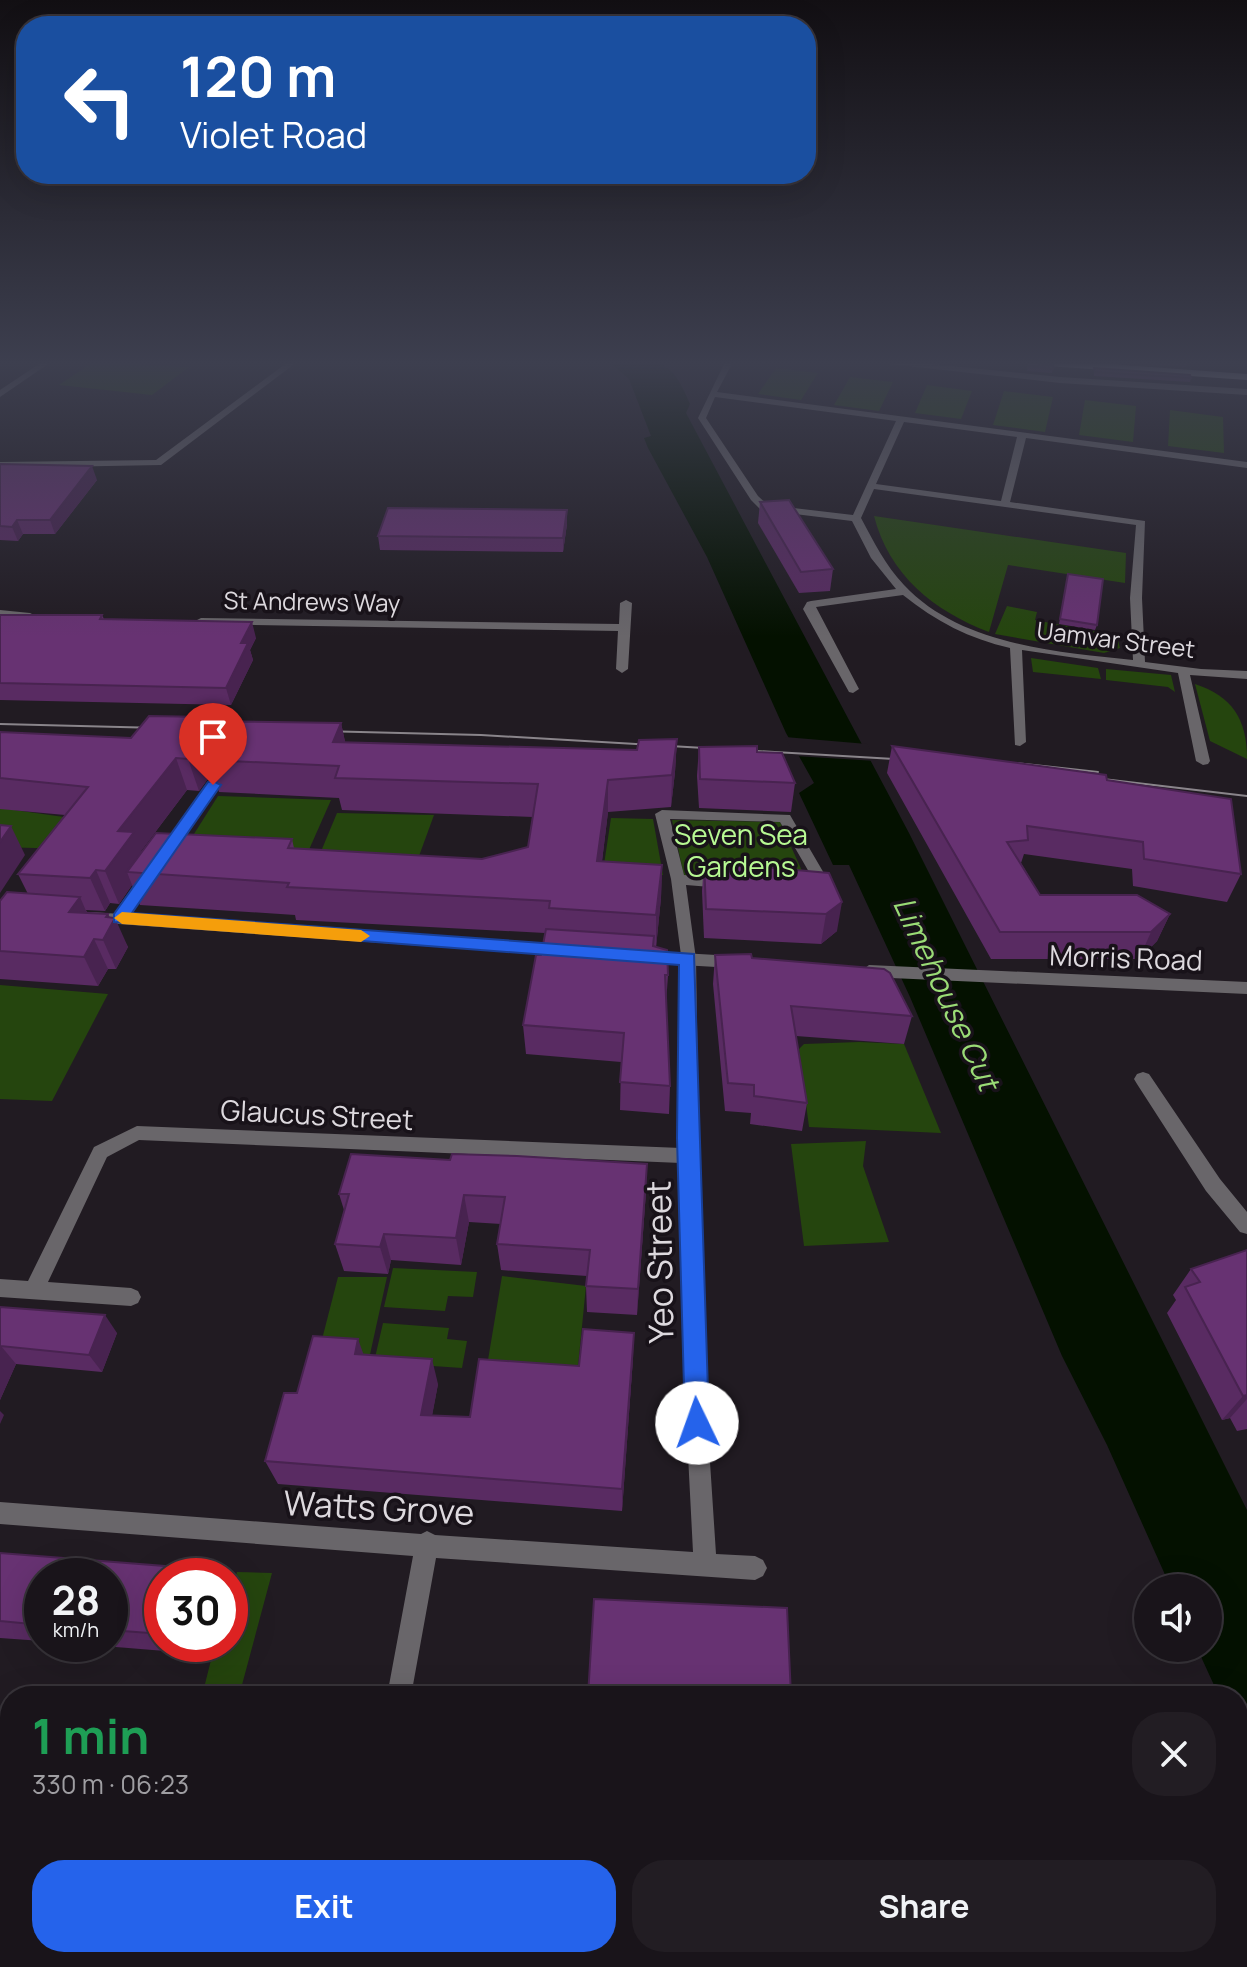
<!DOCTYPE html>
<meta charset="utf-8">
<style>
body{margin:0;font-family:Manrope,sans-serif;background:#221d23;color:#f1f3f6;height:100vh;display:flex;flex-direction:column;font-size:30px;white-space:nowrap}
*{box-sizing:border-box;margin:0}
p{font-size:26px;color:#9f9ea2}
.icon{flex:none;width:44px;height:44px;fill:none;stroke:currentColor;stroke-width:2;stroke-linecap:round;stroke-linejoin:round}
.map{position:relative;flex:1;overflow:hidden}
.panel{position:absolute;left:0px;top:1686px;width:1248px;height:282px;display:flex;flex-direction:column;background:#19141a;border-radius:32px 32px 0 0;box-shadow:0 8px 32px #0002,0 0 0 2px #373339}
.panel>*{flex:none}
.top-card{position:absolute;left:16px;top:16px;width:800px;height:168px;border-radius:32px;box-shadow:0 8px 32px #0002,0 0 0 2px #373339;background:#1a4fa0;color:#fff;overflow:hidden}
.fabs{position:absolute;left:1134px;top:1574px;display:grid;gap:16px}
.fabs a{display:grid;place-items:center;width:88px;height:88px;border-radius:50%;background:#19141a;box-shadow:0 8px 32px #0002,0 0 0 2px #373339;font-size:40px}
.speed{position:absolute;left:24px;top:1558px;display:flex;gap:16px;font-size:40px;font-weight:700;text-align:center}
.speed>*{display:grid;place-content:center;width:104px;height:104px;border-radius:50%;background:#19141a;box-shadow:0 8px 32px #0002,0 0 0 2px #373339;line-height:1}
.speed small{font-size:20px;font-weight:400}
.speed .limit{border:12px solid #d22;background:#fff;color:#111}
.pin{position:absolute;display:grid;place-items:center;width:68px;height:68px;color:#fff;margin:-82px -34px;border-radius:50% 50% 50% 0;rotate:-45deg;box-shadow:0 0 8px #0007}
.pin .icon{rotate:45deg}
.me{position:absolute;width:88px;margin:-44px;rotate:357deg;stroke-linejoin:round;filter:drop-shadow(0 0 6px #0008)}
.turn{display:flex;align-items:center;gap:28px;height:168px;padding:0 32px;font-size:36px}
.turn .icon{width:104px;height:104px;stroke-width:2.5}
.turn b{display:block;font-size:56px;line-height:68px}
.round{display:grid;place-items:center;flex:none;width:84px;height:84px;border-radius:32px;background:#221d23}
.head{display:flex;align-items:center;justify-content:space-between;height:136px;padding:0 32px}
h1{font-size:48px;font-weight:700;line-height:60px;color:#1e9e55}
.cta{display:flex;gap:16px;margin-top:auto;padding:16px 32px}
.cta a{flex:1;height:92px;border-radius:32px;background:#2563eb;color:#fff;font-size:32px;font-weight:700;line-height:92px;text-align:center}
.cta a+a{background:#221d23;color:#f1f3f6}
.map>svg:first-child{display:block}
.green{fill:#25450e}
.water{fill:#041100}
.pier{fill:#211b22}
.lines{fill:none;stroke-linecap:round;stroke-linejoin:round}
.pedestrian{fill:#69666a;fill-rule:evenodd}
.minor{fill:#69666a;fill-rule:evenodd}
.tertiary{fill:#69666a;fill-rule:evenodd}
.trunk{fill:#c6bfc8;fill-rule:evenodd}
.tram{stroke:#8a858b;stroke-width:2}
.wall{fill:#592b62;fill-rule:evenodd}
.shaded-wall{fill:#482350}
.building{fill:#673272;stroke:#482350;stroke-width:2}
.route{fill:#2563eb;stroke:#184099;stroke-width:2}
.slow{fill:#f59e0b}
.labels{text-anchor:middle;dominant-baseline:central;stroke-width:7;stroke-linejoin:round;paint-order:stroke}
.far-street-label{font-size:24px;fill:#ddd9de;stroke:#181219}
.park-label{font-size:28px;fill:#b7f993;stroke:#181219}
.street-label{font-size:28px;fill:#ddd9de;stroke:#181219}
.water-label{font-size:30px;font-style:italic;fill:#9adb76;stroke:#181219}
.near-street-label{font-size:34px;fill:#ddd9de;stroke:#181219}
</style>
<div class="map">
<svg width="1247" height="1967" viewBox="0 0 1247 1967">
<rect width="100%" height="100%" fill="#211b22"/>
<!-- green -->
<g class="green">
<path d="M 93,362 L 189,367 L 152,395 L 59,385 Z"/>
<path d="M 776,368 L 818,373 L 801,400 L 758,394 Z"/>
<path d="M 850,377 L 893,382 L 879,411 L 834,405 Z"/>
<path d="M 927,385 L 972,391 L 961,419 L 915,413 Z"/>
<path d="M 1004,391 L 1053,397 L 1045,432 L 993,425 Z"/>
<path d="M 1085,400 L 1136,406 L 1133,442 L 1079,435 Z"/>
<path d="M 1170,410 L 1223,417 L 1224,453 L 1168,446 Z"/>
<path d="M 874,516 L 1126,553 L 1125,583 L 1008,565 L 989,632 C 934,611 889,575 874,516 Z"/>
<path d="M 1007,606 L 1037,612 L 1035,620 L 1108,634 L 1118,640 L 1120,648 L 1104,653 L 995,634 Z"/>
<path d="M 1031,658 L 1098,668 L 1101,679 L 1033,672 Z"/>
<path d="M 1106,669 L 1171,675 L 1175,692 L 1168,687 L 1106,680 Z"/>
<path d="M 1195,684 C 1232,696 1247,719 1247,759 L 1210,741 Z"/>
<path d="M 218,796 L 331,800 L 304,861 L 180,856 Z"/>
<path d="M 0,808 L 71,818 L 137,851 L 0,847 Z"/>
<path d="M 337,813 L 434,815 L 415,867 L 317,861 Z"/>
<path d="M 611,818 L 653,819 L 663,875 L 603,871 Z"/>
<path d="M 672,820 L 780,822 L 807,882 L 684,876 Z"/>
<path d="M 0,985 L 108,994 L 52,1101 L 0,1099 Z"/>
<path d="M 859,1042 L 904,1044 L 941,1133 L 809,1127 L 799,1049 L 804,1044 Z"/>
<path d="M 866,1141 L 863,1166 L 889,1242 L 804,1246 L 791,1144 Z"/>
<path d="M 393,1268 L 477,1272 L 473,1297 L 448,1296 L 445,1311 L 384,1307 Z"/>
<path d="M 502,1276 L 586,1286 L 576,1387 L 485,1378 Z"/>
<path d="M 338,1277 L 387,1277 L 369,1359 L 318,1355 Z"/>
<path d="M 383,1323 L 449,1328 L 447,1339 L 467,1341 L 462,1368 L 374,1362 Z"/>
<path d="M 237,1572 L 272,1573 L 239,1696 L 202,1696 L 215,1644 L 230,1644 L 230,1595 Z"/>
<path d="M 0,1830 L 10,1831 L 10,1958 L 170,1958 L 168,1967 L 0,1967 Z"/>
</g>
<!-- water -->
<path class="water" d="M 609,362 C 658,362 669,353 690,404 L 686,413 L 909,833 L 1247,1510 L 1247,1759 L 1238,1739 L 1238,1696 L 1219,1696 L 1197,1648 L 1208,1648 L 1208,1588 L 1171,1588 L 1107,1445 L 1062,1356 L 910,997 L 849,865 L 833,865 L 799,793 L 814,783 L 786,733 L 707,557 L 648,448 L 644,438 L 651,436 L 629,379 Z"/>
<!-- pier -->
<path class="pier" d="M 785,737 L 867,744 L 876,761 L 795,756 Z"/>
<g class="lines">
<!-- pedestrian -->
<path class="pedestrian" d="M 662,810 L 790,815 L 832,887 L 830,891 L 820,891 L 780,822 L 670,819 L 684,875 L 723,878 L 730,883 L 723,888 L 686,885 L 696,959 L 688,965 L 682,963 L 671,879 L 655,814 Z"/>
<!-- minor -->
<g class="minor">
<path d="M 288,362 L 297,362 L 161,465 L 0,468 L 0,462 L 156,460 Z"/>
<path d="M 725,362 L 733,362 L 717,392 L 1247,462 L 1247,468 L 1026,438 L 1010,502 L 1145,521 L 1142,598 L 1145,662 L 1201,669 L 1247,671 L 1247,679 L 1190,675 L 1210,761 L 1208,764 L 1203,765 L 1196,761 L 1178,673 L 1022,650 L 1026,742 L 1020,746 L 1015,745 L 1010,648 C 970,639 935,621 903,595 L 816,607 L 859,689 L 853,693 L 849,692 L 803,609 L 807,602 L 811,601 L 896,589 L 871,558 L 852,521 L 761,510 L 751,500 L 698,418 ZM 715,397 L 896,421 L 853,515 L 768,505 L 758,496 L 706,418 ZM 904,422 L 1017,437 L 1001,501 L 876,484 ZM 874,489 L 1136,525 L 1130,598 L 1133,660 C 1057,652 960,645 904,585 C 885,565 874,542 861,518 Z"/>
<path d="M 885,362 L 912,362 L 1060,377 L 1247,389 L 1247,395 L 1060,383 L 889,364 Z"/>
<path d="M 626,600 L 632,603 L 628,669 L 622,673 L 616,669 L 618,631 L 201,624 L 195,621 L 201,618 L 619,624 L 620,603 Z"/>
<path d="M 0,610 L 30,613 L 36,616 L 30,619 L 0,616 Z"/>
<path d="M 227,761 L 234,765 L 172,854 L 162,854 L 160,851 L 162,848 L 222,762 Z"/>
<path d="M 149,872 L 156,877 L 154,880 L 125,922 L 115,922 L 112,918 L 115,914 L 144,874 Z"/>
<path d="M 688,953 L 696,959 L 702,1339 L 716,1554 L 755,1556 L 763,1560 L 767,1568 L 763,1576 L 755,1580 L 436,1558 L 411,1696 L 387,1696 L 413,1556 L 0,1524 L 0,1502 L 421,1534 L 427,1531 L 435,1535 L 693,1552 L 682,1339 L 681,1163 L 139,1140 L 107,1157 L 48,1282 L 131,1288 L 138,1291 L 141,1297 L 138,1303 L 131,1306 L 0,1297 L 0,1279 L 28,1281 L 94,1147 L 137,1126 L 681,1148 L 680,959 Z"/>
<path d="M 1143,1072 L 1149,1074 L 1220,1179 L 1247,1212 L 1247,1234 L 1240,1232 L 1206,1191 L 1137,1084 L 1134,1079 L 1137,1074 Z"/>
</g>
<!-- tertiary -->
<g class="tertiary">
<path d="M 42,362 L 51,362 L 0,397 L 0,390 Z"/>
<path d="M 91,912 L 563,944 L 571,950 L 563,956 L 91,922 L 83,917 Z"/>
<path d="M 646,951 L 734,956 L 742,962 L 734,968 L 646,963 L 638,957 Z"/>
<path d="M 869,965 L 1247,982 L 1247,994 L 869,977 L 861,971 Z"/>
</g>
<!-- trunk -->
<path class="trunk" d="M 1028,362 L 1081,362 L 1247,374 L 1247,380 L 1034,365 Z"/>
<!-- tram -->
<g class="tram">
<path d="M 0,724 L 160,728"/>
<path d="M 320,731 L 481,735 L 911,760"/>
<path d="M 1015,763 L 1098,772"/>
<path d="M 1086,777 L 1247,796"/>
</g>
</g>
<!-- wall -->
<g class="wall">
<path d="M 1028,362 L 1053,369 L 1052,373 L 1027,371 Z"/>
<path d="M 1122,362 L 1188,362 L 1186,367 Z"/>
<path d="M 1094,368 L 1191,378 L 1190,382 L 1094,376 Z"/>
<path d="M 0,464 L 97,480 L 55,534 L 23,534 L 18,541 L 0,540 Z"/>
<path d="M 760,502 L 833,569 L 830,591 L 799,593 L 758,523 Z"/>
<path d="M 567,510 L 567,524 L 563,552 L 380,550 L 378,536 Z"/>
<path d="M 1067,579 L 1097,625 L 1095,630 L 1059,624 Z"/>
<path d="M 0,615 L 102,615 L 104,619 L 256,638 L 250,650 L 253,660 L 231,705 L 0,700 Z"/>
<path d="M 149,716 L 209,721 L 341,723 L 345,742 L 637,750 L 677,739 L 675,772 L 671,807 L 608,812 L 602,861 L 662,865 L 661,898 L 656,947 L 668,975 L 666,1004 L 670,1086 L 669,1114 L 620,1110 L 621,1062 L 526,1054 L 523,1025 L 541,955 L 545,933 L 296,920 L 295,915 L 140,905 L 132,885 L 119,904 L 110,903 L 105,911 L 86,910 L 87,912 L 108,914 L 128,947 L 116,969 L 108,969 L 98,986 L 0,979 L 0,901 L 28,894 L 18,874 L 65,815 L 0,809 L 0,732 L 131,738 ZM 213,772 L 219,792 L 339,798 L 342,810 L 533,817 L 528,847 L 482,859 L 294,848 L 292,839 L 142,852 L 141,851 L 187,790 L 199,791 Z"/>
<path d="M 892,746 L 1107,780 L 1241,874 L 1227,902 L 1133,886 L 1132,869 L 1024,854 L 1021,863 L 1040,895 L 1170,914 L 1157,941 L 1139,959 L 991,959 L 887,773 Z"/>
<path d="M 699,747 L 757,752 L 795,783 L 791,812 L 699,808 L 697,776 Z"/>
<path d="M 704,862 L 829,873 L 837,931 L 821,944 L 704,938 L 702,891 Z"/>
<path d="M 715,955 L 752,958 L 912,1016 L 904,1044 L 796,1036 L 807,1103 L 802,1131 L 750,1124 L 751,1113 L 725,1111 L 713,984 Z"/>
<path d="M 646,1191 L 637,1315 L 587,1312 L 586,1286 L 587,1276 L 501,1270 L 497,1244 L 501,1224 L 469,1222 L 461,1265 L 391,1260 L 388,1274 L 344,1271 L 335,1244 L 344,1210 L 339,1194 Z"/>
<path d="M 1247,1250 L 1247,1429 L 1237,1431 L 1230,1418 L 1222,1420 L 1167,1313 L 1176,1300 L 1173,1295 L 1191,1269 Z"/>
<path d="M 0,1307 L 117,1333 L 102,1372 L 16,1364 L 0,1400 Z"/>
<path d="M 363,1355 L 438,1384 L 432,1415 L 470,1417 L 579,1366 L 633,1358 L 622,1511 L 278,1484 L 265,1461 L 297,1393 Z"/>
<path d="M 0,1553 L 215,1570 L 219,1576 L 162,1576 L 162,1644 L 216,1644 L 214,1655 L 79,1644 L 110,1644 L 110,1576 L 42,1576 L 42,1641 L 0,1638 Z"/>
<path d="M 0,1733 L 10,1734 L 10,1818 L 0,1817 Z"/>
</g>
<!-- shaded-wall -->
<g class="shaded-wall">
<path d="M 92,466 L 97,480 L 55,534 L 50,520 Z"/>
<path d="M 567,510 L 567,524 L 563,552 L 563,538 Z"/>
<path d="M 17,520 L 23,534 L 18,541 L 12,527 Z"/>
<path d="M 252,622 L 256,638 L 250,650 L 253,660 L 231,705 L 226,688 L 241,643 Z"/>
<path d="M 193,723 L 199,744 L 206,735 L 213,760 L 209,760 L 213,772 L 199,791 L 188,759 L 193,733 Z"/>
<path d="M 341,723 L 348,755 L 333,742 Z"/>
<path d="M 677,739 L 675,772 L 671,807 L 672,775 Z"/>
<path d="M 176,758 L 187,790 L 141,851 L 147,864 L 127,872 L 132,885 L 119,904 L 105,871 L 118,831 Z"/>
<path d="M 608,780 L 608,812 L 598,894 L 597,861 Z"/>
<path d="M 11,826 L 25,855 L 0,893 L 0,842 Z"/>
<path d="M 662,865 L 661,898 L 656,948 L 656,915 Z"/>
<path d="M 96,870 L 110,903 L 105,911 L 90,878 Z"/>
<path d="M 80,897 L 93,927 L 69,912 Z"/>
<path d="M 842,902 L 837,931 L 821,944 L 826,914 Z"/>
<path d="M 108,914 L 112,923 L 115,918 L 128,947 L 116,969 L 103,940 L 106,917 Z"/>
<path d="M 1170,914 L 1157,941 L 1139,959 L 1151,932 Z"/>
<path d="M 94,939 L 108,969 L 98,986 L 84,957 Z"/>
<path d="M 647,1164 L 646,1191 L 637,1315 L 638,1289 Z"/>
<path d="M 464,1195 L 469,1222 L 461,1265 L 456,1238 Z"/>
<path d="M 384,1234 L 391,1260 L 388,1274 L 380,1247 Z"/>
<path d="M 105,1315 L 117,1333 L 102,1372 L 89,1355 Z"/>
<path d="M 634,1333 L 633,1358 L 622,1511 L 622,1489 Z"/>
<path d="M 358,1339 L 367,1364 L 355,1354 Z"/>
<path d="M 1,1346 L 16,1364 L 0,1400 L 0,1350 Z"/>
<path d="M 432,1359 L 438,1384 L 428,1438 L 421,1415 Z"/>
<path d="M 1247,1395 L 1247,1399 L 1230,1418 L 1222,1420 L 1243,1396 Z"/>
<path d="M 0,1411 L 4,1415 L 0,1424 Z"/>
<path d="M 203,1644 L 216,1644 L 214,1655 Z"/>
</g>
<!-- building -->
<g class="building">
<path d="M 1028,362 L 1053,365 L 1053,369 L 1028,366 Z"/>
<path d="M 1094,368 L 1190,375 L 1191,378 L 1095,372 Z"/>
<path d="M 0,464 L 92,466 L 50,520 L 17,520 L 12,527 L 0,526 Z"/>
<path d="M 789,500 L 833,569 L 801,572 L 760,502 Z"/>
<path d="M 388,508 L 567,510 L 563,538 L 378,536 Z"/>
<path d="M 1068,574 L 1103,579 L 1097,625 L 1060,619 Z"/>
<path d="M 0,615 L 102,615 L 100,619 L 252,622 L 241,643 L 248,643 L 226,688 L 0,683 Z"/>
<path d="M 149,716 L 208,717 L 206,721 L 341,723 L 333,742 L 637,750 L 639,740 L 677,739 L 672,775 L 608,780 L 597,861 L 662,865 L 656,915 L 549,908 L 550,901 L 287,887 L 289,883 L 127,872 L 156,833 L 292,839 L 288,848 L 482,859 L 528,847 L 538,784 L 335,778 L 339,766 L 209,760 L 230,731 L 221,722 L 193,723 L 193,733 L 206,735 L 188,759 L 176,758 L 118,831 L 134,832 L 105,871 L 96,870 L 90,878 L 18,874 L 88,787 L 0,778 L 0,732 L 131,738 Z"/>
<path d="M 757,746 L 757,752 L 782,753 L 795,783 L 700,779 L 699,747 Z"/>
<path d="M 892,746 L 1106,775 L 1107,780 L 1231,799 L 1241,874 L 1144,859 L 1143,842 L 1027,826 L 1028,840 L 1007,842 L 1040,895 L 1137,895 L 1170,914 L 1151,932 L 1000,932 Z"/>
<path d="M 0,825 L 11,826 L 0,842 Z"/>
<path d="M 704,862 L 829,873 L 842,902 L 826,914 L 706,909 Z"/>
<path d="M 7,892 L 80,897 L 69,912 L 108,914 L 106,917 L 115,918 L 103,940 L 94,939 L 84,957 L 0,951 L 0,901 Z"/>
<path d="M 546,929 L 654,936 L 653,946 L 667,950 L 668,975 L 665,975 L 670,1086 L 620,1082 L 624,1033 L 523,1025 L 536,955 L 541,955 Z"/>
<path d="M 751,954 L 752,958 L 884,969 L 890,973 L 912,1016 L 791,1006 L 807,1103 L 754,1096 L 754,1085 L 728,1083 L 715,955 Z"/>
<path d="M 351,1154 L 450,1160 L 452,1154 L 517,1156 L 647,1164 L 638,1289 L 586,1286 L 590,1250 L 497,1244 L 505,1197 L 464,1195 L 456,1238 L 384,1234 L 380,1247 L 335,1244 L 349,1194 L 339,1194 Z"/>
<path d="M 1247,1250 L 1247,1395 L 1243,1396 L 1185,1287 L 1200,1282 L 1191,1269 Z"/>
<path d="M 0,1307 L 105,1315 L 89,1355 L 1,1346 L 0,1350 Z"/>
<path d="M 583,1329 L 634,1333 L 622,1489 L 265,1461 L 284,1393 L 297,1393 L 313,1336 L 358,1339 L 355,1354 L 432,1359 L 421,1415 L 470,1417 L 479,1359 L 579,1366 Z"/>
<path d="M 0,1553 L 215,1570 L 213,1576 L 162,1576 L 162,1634 L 110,1630 L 110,1576 L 42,1576 L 42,1625 L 0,1621 Z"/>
<path d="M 594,1599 L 787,1608 L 791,1696 L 588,1696 Z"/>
<path d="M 0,1733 L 10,1734 L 10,1808 L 0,1807 Z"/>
</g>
<!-- sky -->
<linearGradient id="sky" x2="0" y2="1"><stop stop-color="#120f13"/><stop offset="0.57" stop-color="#3d3f4f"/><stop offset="1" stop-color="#3d3f4f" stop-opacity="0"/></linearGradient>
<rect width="1247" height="637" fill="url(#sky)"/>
<!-- route -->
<path class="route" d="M 213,781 L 221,785 L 132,913 L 694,954 L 709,1423 L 706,1431 L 697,1435 L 688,1431 L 685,1423 L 677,1138 L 679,965 L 114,922 L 114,914 L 208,782 Z"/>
<!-- slow -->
<path class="slow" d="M 122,912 L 361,930 L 370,936 L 361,942 L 122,924 L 114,918 Z"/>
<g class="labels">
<!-- far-street labels -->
<g class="far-street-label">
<text transform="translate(312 601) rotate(1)">St Andrews Way</text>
<text transform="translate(1116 639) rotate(7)">Uamvar Street</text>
</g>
<!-- park labels -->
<g class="park-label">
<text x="741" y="834">Seven Sea<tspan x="741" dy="32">Gardens</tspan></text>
</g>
<!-- street labels -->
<g class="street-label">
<text transform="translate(1126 957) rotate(2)">Morris Road</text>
<text transform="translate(317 1114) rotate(3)">Glaucus Street</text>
</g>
<!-- water labels -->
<g class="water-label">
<text transform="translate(947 993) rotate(65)">Limehouse Cut</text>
</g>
<!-- near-street labels -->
<g class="near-street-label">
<text transform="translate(659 1262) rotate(-91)">Yeo Street</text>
<text transform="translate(379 1507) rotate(3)">Watts Grove</text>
</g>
</g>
</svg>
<div class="fabs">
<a><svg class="icon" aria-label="sound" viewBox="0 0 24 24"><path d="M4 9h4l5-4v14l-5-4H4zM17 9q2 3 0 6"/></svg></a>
</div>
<div class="speed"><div>28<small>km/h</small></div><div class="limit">30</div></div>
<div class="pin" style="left:213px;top:785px;background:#d93025"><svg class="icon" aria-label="arrive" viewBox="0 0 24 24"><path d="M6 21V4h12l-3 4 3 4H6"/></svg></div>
<svg class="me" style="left:697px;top:1423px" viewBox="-20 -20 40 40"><circle r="19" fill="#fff"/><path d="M0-13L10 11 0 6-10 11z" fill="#2563eb"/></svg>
<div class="top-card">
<div class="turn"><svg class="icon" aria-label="left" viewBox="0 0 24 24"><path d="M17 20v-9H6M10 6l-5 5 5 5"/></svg><div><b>120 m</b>Violet Road</div></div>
</div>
<section class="panel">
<div class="head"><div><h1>1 min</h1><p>330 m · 06:23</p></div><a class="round"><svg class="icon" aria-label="close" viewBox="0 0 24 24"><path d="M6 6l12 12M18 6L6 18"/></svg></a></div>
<div class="cta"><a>Exit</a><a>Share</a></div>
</section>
</div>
